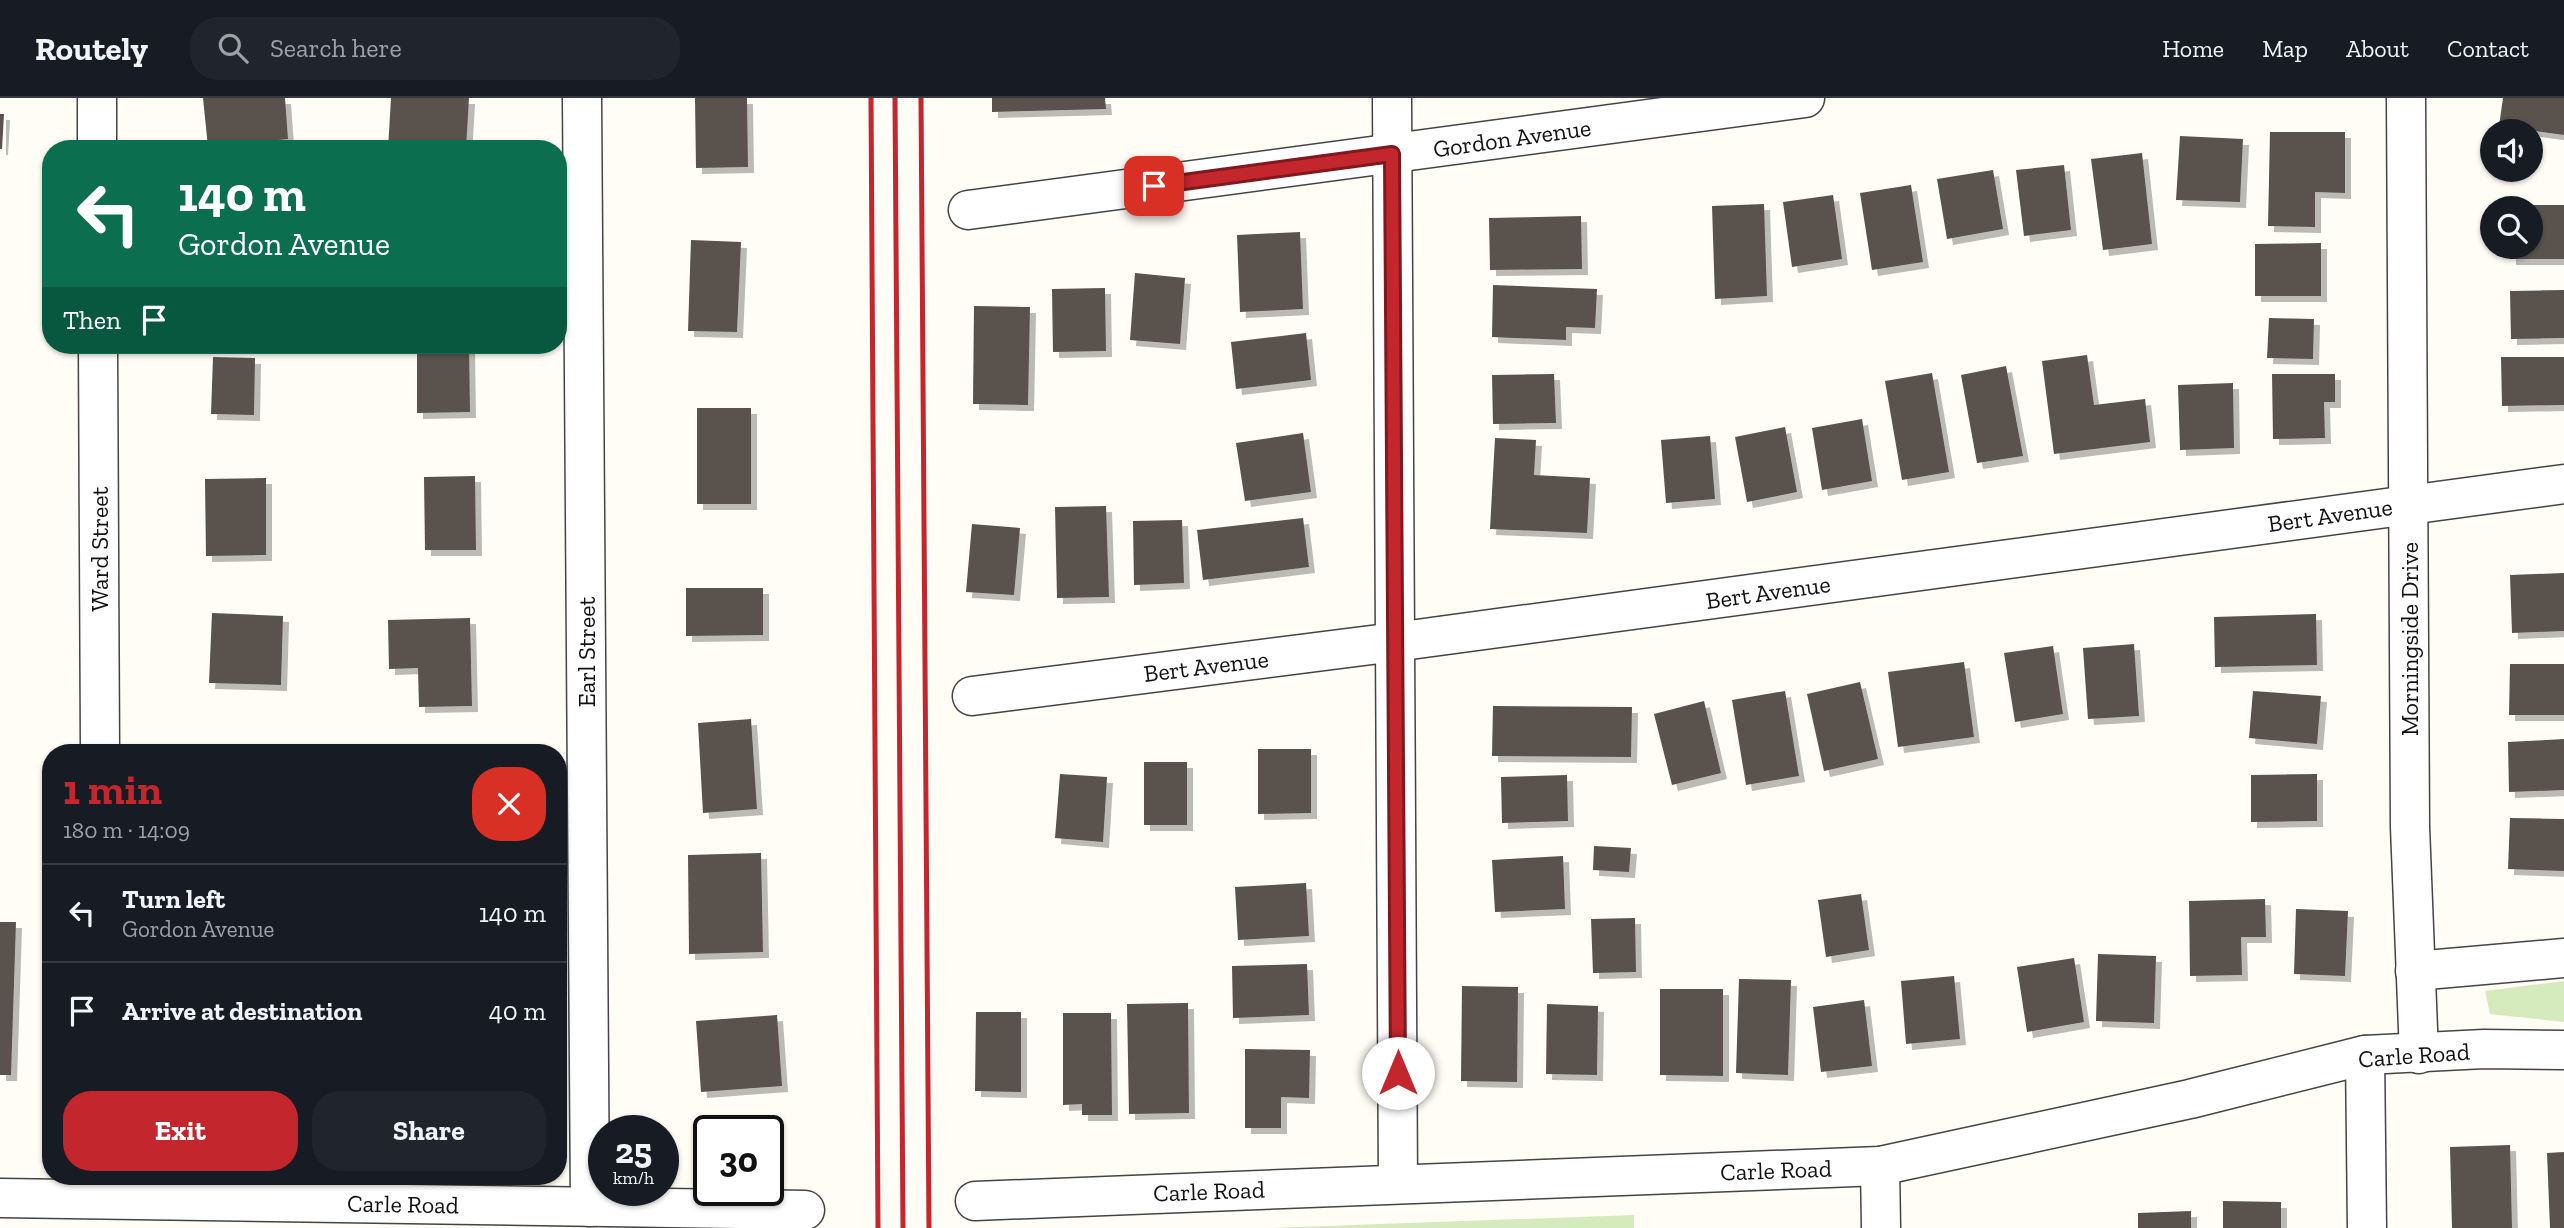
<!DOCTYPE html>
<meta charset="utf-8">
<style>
body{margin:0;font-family:"Zilla Slab",serif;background:#20242c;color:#f1f3f6;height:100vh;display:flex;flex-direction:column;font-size:26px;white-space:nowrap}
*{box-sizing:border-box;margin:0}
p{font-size:23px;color:#9ea1a6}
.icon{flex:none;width:38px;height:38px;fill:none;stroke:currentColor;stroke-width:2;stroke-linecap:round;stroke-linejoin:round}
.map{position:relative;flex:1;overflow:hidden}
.sheet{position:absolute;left:42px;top:646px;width:525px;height:441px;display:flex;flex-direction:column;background:#171b24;border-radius:28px;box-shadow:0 2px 5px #0004}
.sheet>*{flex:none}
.hud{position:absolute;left:42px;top:42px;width:525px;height:214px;border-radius:28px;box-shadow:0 2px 5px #0004;background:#0b6e4f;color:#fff;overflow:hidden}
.fabs{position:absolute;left:2480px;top:21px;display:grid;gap:14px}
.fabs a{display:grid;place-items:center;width:63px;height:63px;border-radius:50%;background:#171b24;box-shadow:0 2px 5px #0004;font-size:35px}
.speed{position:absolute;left:588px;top:1017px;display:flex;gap:14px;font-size:35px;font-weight:700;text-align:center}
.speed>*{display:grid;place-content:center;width:91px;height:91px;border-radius:50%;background:#171b24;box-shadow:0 2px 5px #0004;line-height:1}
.speed small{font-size:18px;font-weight:400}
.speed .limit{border:4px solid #111;border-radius:10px;background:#fff;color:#111}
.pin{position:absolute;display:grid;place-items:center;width:60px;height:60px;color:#fff;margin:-30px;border-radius:14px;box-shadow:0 4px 10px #0006}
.me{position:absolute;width:77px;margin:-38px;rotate:0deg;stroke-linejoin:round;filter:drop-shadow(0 0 5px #0008)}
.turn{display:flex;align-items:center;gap:24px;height:147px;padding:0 21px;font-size:32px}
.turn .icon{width:91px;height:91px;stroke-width:2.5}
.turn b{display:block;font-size:49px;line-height:60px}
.then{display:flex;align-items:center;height:66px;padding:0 21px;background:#0003;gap:14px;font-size:26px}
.round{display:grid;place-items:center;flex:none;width:74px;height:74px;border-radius:28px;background:#20242c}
.overview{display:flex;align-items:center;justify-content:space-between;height:119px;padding:0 21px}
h1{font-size:42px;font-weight:800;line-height:52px;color:#c4262e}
.cta{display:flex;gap:14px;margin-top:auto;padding:14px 21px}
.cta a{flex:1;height:80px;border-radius:28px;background:#c4262e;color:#fff;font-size:28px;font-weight:800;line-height:80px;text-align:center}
.cta a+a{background:#20242c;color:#f1f3f6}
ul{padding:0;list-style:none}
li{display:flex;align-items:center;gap:21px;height:98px;padding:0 21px;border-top:2px solid #363941}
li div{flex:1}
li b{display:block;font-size:26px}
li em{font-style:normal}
header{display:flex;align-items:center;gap:42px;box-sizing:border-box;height:98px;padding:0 35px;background:#171b24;border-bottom:2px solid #363941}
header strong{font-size:33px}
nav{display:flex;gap:38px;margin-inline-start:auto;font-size:24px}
.search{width:490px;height:63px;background:#20242c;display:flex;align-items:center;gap:18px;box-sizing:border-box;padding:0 24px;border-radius:28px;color:#9ea1a6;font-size:26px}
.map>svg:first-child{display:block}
.green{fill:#d5ebbd}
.building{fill:#5a524d;filter:url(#shadow)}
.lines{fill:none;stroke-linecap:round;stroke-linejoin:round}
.minor-casing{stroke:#444;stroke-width:41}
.minor{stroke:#fff;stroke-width:38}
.rail{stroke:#c4262e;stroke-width:5}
.route-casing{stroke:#7f191e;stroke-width:18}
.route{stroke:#c4262e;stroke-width:12}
.labels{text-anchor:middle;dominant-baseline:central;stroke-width:7;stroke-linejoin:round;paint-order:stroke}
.street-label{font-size:24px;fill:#111;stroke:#fff}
</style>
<header>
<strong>Routely</strong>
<div class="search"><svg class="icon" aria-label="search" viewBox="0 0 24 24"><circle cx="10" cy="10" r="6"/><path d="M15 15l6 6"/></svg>Search here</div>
<nav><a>Home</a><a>Map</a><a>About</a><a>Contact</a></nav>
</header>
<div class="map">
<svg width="2564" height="1130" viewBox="0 0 2564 1130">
<defs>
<filter id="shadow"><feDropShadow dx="6" dy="6" stdDeviation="0" flood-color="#0004"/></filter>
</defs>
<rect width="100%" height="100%" fill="#fffdf5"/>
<!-- green -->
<g class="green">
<path d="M 2564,883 L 2564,924 L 2490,916 L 2485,893 Z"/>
<path d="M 1634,1117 L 1634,1130 L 1270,1130 Z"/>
</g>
<!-- building -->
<g class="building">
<path d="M 203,0 L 285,0 L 288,41 L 208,49 Z"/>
<path d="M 391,0 L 469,0 L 466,51 L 388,51 Z"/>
<path d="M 695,0 L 747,0 L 748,69 L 696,70 Z"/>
<path d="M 992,0 L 1105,0 L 1106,11 L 992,14 Z"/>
<path d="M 2503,0 L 2564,0 L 2564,37 L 2499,28 Z"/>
<path d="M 0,16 L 4,16 L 2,51 L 0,51 Z"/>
<path d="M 2270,34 L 2345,34 L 2345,95 L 2315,94 L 2315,129 L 2268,128 Z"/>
<path d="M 2180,38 L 2243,41 L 2240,104 L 2176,102 Z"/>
<path d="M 2142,55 L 2152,146 L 2103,152 L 2091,61 Z"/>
<path d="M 2064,67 L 2071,132 L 2024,138 L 2016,72 Z"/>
<path d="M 1993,72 L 2003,131 L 1947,141 L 1937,81 Z"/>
<path d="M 1911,87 L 1923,164 L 1872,172 L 1860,95 Z"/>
<path d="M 1833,97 L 1842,161 L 1792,169 L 1783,104 Z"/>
<path d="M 1764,106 L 1767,198 L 1715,201 L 1712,108 Z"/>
<path d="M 2510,107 L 2564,107 L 2564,161 L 2510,161 L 2510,149 L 2530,149 L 2530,110 L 2510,110 Z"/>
<path d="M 1581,118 L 1582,171 L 1490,172 L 1489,120 Z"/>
<path d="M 1300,134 L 1303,211 L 1240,214 L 1237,137 Z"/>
<path d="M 691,142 L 741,144 L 737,234 L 688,233 Z"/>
<path d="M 2321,145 L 2321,198 L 2255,198 L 2255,146 Z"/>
<path d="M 1135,175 L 1185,180 L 1180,246 L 1130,242 Z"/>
<path d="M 1493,187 L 1597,191 L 1595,230 L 1566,229 L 1566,242 L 1492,239 Z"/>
<path d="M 1105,190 L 1106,253 L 1053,254 L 1052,191 Z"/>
<path d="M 2564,192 L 2564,240 L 2511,241 L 2510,193 Z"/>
<path d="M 974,208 L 1030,209 L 1028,307 L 973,306 Z"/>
<path d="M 2269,220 L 2314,221 L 2313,261 L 2267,260 Z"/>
<path d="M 1306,235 L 1311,282 L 1236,291 L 1231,244 Z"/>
<path d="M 417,247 L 469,247 L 470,314 L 417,315 Z"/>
<path d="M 2087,257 L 2094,307 L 2145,301 L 2150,344 L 2054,356 L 2042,263 Z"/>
<path d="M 213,259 L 255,260 L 254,317 L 211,316 Z"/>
<path d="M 2501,259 L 2564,259 L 2564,307 L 2502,308 Z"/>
<path d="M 2006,268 L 2023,358 L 1977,365 L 1961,277 Z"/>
<path d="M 1932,275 L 1949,374 L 1902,382 L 1885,283 Z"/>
<path d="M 1554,276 L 1556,325 L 1493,326 L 1492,277 Z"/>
<path d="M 2272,276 L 2335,276 L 2335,304 L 2324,304 L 2325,340 L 2273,341 Z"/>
<path d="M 2233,285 L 2234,350 L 2180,352 L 2178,287 Z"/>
<rect x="697" y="310" width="54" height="96"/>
<path d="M 1862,321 L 1872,383 L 1822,392 L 1812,330 Z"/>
<path d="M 1785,329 L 1797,394 L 1747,404 L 1735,339 Z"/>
<path d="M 1303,335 L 1311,394 L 1245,403 L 1236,345 Z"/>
<path d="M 1710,338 L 1715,401 L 1666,405 L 1661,342 Z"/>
<path d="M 1495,340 L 1536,342 L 1534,377 L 1590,380 L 1587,435 L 1490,431 Z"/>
<path d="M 475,378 L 476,452 L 425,452 L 424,379 Z"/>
<path d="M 266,380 L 266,457 L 206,458 L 205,381 Z"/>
<path d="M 1106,408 L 1109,499 L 1057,500 L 1055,409 Z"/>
<path d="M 1303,420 L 1309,469 L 1203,482 L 1197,432 Z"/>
<path d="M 1182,422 L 1184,485 L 1134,487 L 1133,423 Z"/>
<path d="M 972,426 L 1020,430 L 1014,497 L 966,494 Z"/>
<path d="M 2564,475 L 2564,533 L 2512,535 L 2510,477 Z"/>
<path d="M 686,490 L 763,490 L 763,537 L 686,538 Z"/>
<path d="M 212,515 L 283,518 L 281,587 L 209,585 Z"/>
<path d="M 2316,516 L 2317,567 L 2215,569 L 2214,519 Z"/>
<path d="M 470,520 L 472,608 L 419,609 L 418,570 L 389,571 L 388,522 Z"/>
<path d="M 2134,546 L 2139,618 L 2088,621 L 2083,550 Z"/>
<path d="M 2053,548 L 2063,616 L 2015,624 L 2004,555 Z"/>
<path d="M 1964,564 L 1974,639 L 1898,649 L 1888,574 Z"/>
<path d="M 2510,566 L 2564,566 L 2564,617 L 2509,617 Z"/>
<path d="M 1860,584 L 1878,661 L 1824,673 L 1807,596 Z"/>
<path d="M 1785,593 L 1799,678 L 1746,687 L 1732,602 Z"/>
<path d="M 2253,593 L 2321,598 L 2317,646 L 2249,640 Z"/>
<path d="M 1704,603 L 1721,675 L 1672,687 L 1654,616 Z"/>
<path d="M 1493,608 L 1632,609 L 1631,659 L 1492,658 Z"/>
<path d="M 751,621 L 757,711 L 703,715 L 698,625 Z"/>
<path d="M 2564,641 L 2564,692 L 2509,694 L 2508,644 Z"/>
<path d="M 207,646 L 262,653 L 262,654 L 206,654 Z"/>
<path d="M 422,647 L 482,650 L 481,654 L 422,654 Z"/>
<path d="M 1258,651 L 1311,651 L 1311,715 L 1258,716 Z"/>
<rect x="1144" y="664" width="43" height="63"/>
<path d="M 1060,676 L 1107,679 L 1103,744 L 1055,740 Z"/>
<path d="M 2317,676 L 2317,723 L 2251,724 L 2251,677 Z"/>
<path d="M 1567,677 L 1568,723 L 1502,725 L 1501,679 Z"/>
<path d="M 2510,720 L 2564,721 L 2564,773 L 2508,771 Z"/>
<path d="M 1594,748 L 1631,750 L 1629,774 L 1593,772 Z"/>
<path d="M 761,755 L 763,854 L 689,856 L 688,757 Z"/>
<path d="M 1563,758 L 1565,811 L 1495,814 L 1492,762 Z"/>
<path d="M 1306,785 L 1309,838 L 1238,842 L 1235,789 Z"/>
<path d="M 1861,796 L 1869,852 L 1826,859 L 1818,802 Z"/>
<path d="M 2265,801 L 2266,839 L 2241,839 L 2242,877 L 2190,878 L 2189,803 Z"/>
<path d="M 2296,811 L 2348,813 L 2345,878 L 2294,876 Z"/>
<path d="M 1635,820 L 1636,874 L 1593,875 L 1591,821 Z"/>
<path d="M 0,824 L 16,824 L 11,977 L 0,977 Z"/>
<path d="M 2098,856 L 2156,858 L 2154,925 L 2096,923 Z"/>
<path d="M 2074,860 L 2084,924 L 2027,934 L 2017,869 Z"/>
<path d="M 1307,866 L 1309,917 L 1233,920 L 1232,868 Z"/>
<path d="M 1954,878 L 1960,941 L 1906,946 L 1901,883 Z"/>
<path d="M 1739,881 L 1791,882 L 1788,977 L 1736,975 Z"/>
<path d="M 1462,888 L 1518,889 L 1517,984 L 1461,983 Z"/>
<path d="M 1660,891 L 1723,891 L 1723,978 L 1660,977 Z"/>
<path d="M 1864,902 L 1872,968 L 1821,974 L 1813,909 Z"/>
<path d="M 1188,905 L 1189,1015 L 1129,1016 L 1127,906 Z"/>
<path d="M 1547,906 L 1598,908 L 1597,977 L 1546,976 Z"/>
<path d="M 976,914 L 1021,914 L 1021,994 L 975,993 Z"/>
<path d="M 1063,915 L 1111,915 L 1112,1017 L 1082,1017 L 1082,1006 L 1063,1007 Z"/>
<path d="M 777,917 L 782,988 L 701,994 L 696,923 Z"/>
<path d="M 1245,951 L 1310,952 L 1309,1000 L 1281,999 L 1281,1030 L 1245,1030 Z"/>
<path d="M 2510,1047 L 2512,1130 L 2452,1130 L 2450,1049 Z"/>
<path d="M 2564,1054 L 2564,1130 L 2550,1130 L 2547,1055 Z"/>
<path d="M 2223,1103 L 2281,1104 L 2281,1130 L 2223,1130 Z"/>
<path d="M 2191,1113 L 2191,1130 L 2138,1130 L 2138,1115 Z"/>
</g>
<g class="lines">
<defs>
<g id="minor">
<path d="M 97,0 L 97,51"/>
<path d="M 582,0 L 590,1109"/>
<path d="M 1392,0 L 1398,1085"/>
<path d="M 2406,0 L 2410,729 L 2419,956"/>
<path d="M 968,112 L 1805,0"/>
<path d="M 98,247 L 100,654"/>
<path d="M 972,598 L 1395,544 L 2564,386"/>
<path d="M 2415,873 L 2564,860"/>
<path d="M 2365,957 L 2367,1130"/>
<path d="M 1880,1068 L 1881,1130"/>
<path d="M 0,1100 L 805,1112"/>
<path d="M 975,1103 L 1880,1068 L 2190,1001 L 2365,957 L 2484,951 L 2564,952"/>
</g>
</defs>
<!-- minor casing -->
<use href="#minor" class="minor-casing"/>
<!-- minor -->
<use href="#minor" class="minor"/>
<!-- rail -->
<g class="rail">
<path d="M 871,0 L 878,1130"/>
<path d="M 895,0 L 903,1130"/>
<path d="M 921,0 L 929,1130"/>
</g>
</g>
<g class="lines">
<defs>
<path id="route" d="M 1154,88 L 1392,56 L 1398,975"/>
</defs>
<!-- route casing -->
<use href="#route" class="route-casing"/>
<!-- route -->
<use href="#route" class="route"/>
</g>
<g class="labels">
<!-- street labels -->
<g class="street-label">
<text transform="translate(1512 40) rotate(-8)">Gordon Avenue</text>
<text transform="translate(2330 417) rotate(-8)">Bert Avenue</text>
<text transform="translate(99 451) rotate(-90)">Ward Street</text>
<text transform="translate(1768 494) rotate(-8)">Bert Avenue</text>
<text transform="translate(2409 541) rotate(-90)">Morningside Drive</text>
<text transform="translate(586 554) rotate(-90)">Earl Street</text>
<text transform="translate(1206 568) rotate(-7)">Bert Avenue</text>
<text transform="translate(2414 957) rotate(-4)">Carle Road</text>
<text transform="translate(1776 1072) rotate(-2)">Carle Road</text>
<text transform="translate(1209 1093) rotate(-2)">Carle Road</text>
<text transform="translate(403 1106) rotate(1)">Carle Road</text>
</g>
</g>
</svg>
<div class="fabs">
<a><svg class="icon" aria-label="sound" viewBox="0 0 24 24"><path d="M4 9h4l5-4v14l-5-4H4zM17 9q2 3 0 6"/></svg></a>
<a><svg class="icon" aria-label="search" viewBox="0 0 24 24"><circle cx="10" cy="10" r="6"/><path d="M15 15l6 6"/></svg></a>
</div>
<div class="speed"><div>25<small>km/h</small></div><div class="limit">30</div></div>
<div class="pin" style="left:1154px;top:88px;background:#d93025"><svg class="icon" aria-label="arrive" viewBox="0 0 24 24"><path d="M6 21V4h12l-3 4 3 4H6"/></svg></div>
<svg class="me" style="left:1398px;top:975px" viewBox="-20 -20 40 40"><circle r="19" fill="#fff"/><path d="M0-13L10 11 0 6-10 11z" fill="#c4262e"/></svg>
<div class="hud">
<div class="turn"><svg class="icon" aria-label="left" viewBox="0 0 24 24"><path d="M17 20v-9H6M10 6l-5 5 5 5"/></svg><div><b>140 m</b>Gordon Avenue</div></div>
<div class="then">Then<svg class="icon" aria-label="arrive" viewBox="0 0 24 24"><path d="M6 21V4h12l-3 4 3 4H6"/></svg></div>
</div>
<section class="sheet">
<div class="overview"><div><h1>1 min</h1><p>180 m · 14:09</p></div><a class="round" style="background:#d93025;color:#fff"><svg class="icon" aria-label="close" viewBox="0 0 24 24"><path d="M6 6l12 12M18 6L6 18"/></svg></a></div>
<ul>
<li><svg class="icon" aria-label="left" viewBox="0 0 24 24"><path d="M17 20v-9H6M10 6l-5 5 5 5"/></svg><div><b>Turn left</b><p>Gordon Avenue</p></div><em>140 m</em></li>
<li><svg class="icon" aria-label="arrive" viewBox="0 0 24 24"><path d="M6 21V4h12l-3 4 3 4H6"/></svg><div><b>Arrive at destination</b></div><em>40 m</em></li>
</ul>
<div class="cta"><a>Exit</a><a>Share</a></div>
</section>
</div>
